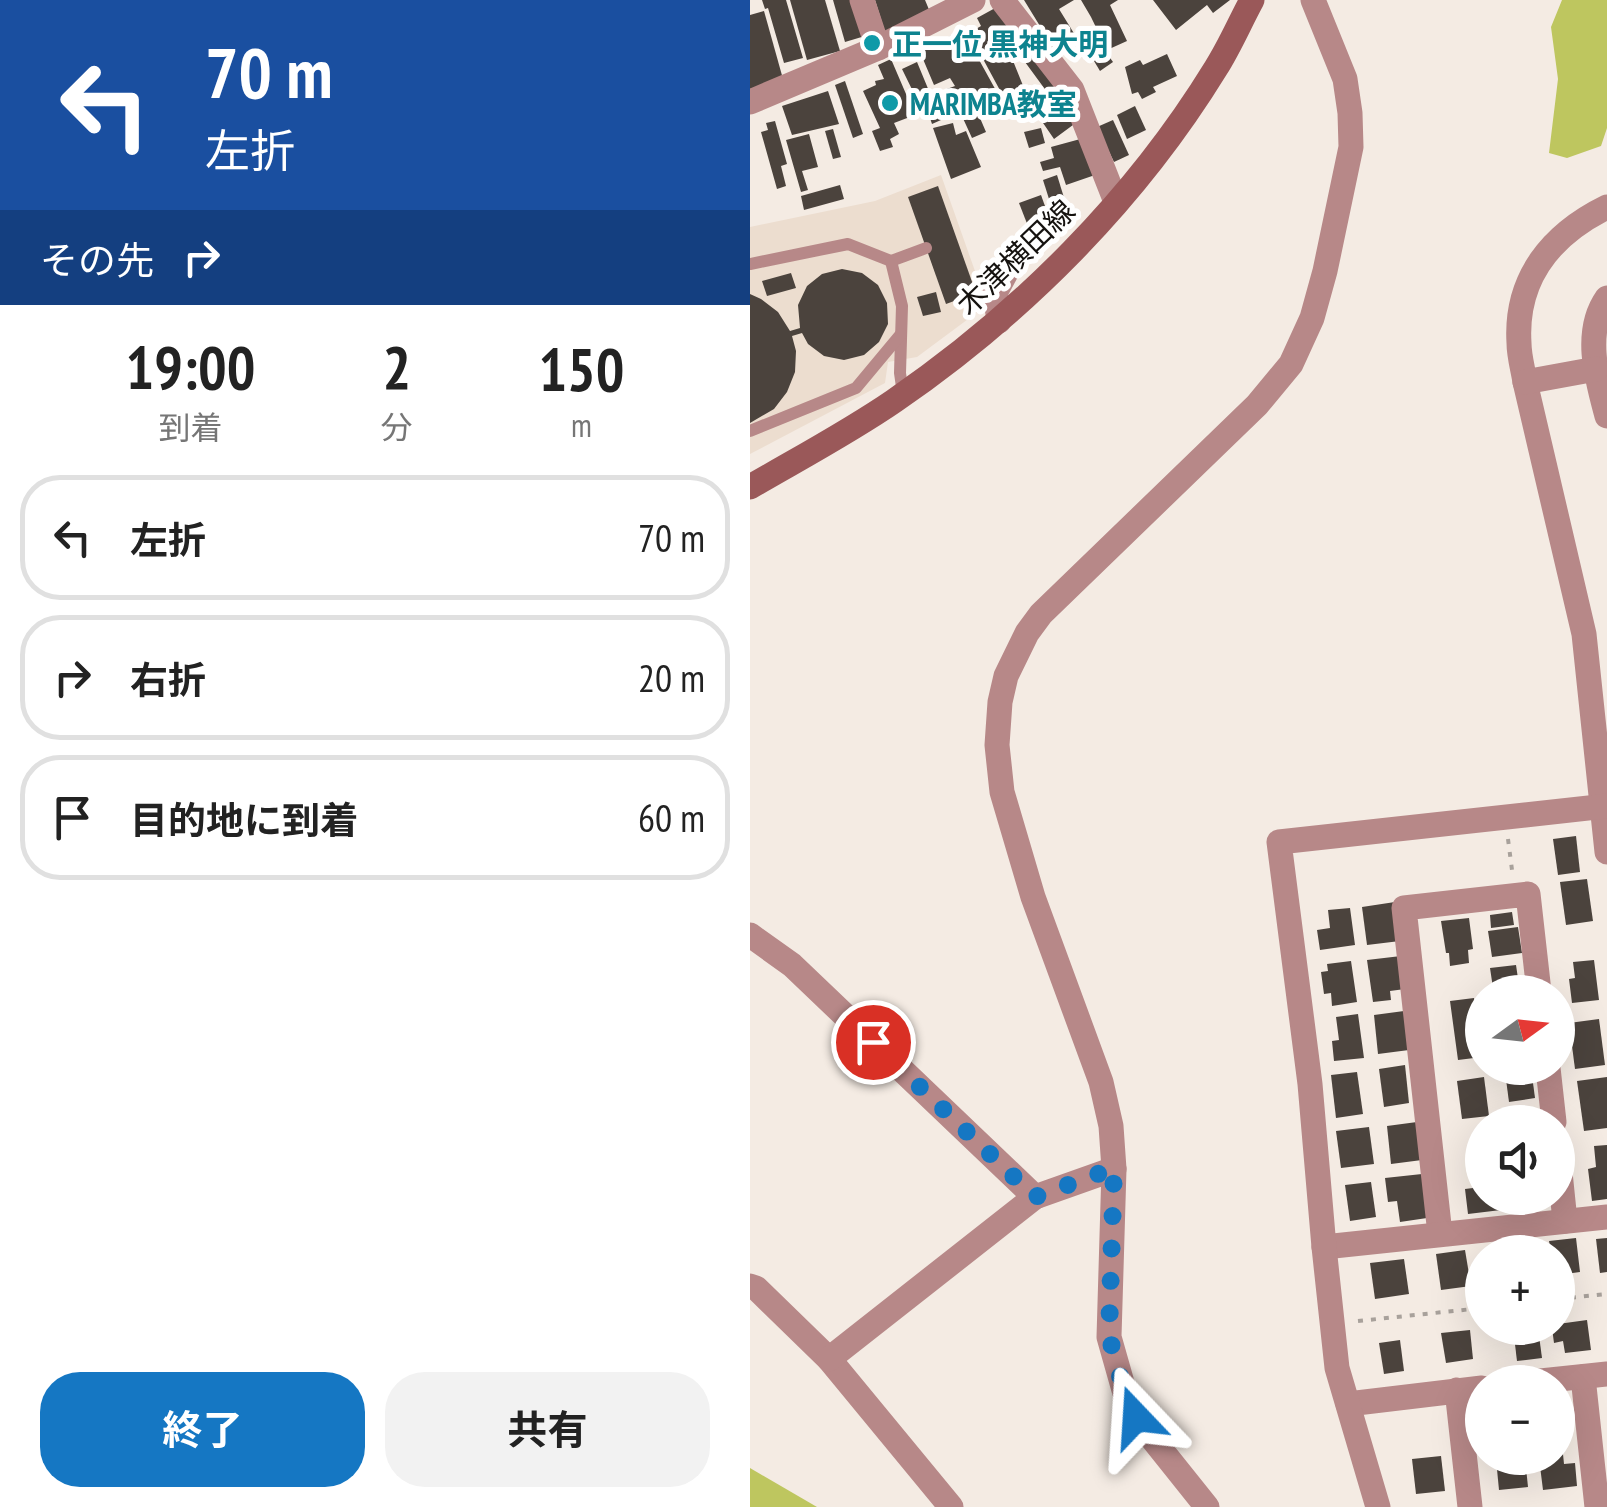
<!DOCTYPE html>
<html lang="ja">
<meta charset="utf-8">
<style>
body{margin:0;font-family:"PT Sans Narrow","Noto Sans JP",sans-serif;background:#f2f2f2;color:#222;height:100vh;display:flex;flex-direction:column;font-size:38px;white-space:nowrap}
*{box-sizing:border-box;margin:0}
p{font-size:32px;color:#767676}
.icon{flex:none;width:55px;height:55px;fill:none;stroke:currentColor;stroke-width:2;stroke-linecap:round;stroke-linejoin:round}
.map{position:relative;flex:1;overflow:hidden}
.sheet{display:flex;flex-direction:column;background:#fff;width:750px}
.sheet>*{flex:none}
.hud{background:#1a4fa0;color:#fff;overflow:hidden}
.needle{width:65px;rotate:75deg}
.fabs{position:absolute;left:715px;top:975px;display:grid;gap:20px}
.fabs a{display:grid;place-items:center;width:110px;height:110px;border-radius:50%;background:#fff;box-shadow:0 10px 40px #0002;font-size:50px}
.pin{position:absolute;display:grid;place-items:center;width:85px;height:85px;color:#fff;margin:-42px;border:5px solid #fff;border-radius:50%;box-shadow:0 2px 10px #0007}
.me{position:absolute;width:110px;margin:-55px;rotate:340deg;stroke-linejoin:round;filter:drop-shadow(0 0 8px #0008)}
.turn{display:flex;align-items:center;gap:35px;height:210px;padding:0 40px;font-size:45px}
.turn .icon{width:130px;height:130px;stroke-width:2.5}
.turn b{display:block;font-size:70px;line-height:85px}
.then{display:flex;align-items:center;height:95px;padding:0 40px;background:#0003;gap:20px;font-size:38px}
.eta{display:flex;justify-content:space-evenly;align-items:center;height:170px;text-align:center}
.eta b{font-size:60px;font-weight:700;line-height:70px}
.button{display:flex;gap:20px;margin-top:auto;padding:20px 40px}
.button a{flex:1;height:115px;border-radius:40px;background:#1577c3;color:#fff;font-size:40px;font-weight:700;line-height:115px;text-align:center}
.button a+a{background:#f2f2f2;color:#222}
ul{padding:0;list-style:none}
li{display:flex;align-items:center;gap:30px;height:125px;margin:0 20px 15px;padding:0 20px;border:5px solid #e0e0e0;border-radius:40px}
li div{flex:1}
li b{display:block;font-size:38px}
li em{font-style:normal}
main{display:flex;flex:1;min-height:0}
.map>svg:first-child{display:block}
.built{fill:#ecddcf}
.green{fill:#bec65f}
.building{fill:#4b433d}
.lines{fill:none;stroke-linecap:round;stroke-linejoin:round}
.path{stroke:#a8a19b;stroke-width:4;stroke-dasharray:5 8;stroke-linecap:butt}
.lane{stroke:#b78888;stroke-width:12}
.street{stroke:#b78888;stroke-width:25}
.secondary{stroke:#9a5859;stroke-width:25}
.route{stroke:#1577c3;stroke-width:18;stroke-dasharray:0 32.4}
.culture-dot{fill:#0f9aa8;stroke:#fff;stroke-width:4}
.labels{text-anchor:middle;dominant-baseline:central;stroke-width:10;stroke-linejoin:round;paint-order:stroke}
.culture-label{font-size:30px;font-weight:bold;fill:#0d838f;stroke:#fff;text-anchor:start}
.street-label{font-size:30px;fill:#15120f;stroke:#fff}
</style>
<main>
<section class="sheet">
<div class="hud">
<div class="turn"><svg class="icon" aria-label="left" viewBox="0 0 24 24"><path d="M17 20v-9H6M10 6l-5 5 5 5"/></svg><div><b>70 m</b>左折</div></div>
<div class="then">その先<svg class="icon" aria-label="right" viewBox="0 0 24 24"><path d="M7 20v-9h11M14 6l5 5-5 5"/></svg></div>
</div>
<div class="eta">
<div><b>19:00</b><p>到着</p></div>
<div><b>2</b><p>分</p></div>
<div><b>150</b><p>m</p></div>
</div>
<ul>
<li><svg class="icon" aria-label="left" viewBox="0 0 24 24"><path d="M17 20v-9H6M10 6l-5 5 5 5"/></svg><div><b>左折</b></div><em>70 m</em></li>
<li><svg class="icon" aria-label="right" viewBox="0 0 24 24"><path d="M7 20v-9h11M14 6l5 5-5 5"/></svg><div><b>右折</b></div><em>20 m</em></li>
<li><svg class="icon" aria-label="arrive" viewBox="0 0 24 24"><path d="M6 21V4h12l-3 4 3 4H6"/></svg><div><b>目的地に到着</b></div><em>60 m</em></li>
</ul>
<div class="button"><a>終了</a><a>共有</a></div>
</section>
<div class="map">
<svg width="857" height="1507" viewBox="0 0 857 1507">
<rect width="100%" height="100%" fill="#f4ebe3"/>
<!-- built -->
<path class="built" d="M 191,175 L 237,305 L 167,357 L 138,362 L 135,383 L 0,454 L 0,227 L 125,201 Z"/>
<!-- green -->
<g class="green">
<path d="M 812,0 L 857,0 L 857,128 L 851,146 L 817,158 L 799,153 L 808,79 L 801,27 Z"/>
<path d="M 0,1468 L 67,1507 L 0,1507 Z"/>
</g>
<!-- building -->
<g class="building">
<path d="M 12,0 L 36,0 L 53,58 L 34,63 L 18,8 L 15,9 Z"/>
<path d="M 40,0 L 75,0 L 90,51 L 57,60 Z"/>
<path d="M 83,0 L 105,0 L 115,36 L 95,42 Z"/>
<path d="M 125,0 L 175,0 L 180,12 L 135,32 Z"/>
<path d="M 274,0 L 324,0 L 309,9 L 325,35 L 304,49 Z"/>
<path d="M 331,0 L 368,0 L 360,5 L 377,41 L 357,50 L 341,17 Z"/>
<path d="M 403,0 L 480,0 L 463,13 L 457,5 L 426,30 Z"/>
<path d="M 247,7 L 261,32 L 253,36 L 278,98 L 259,107 L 219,33 L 231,26 L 227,18 Z"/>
<path d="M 14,11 L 33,79 L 0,89 L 0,15 Z"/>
<path d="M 212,29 L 254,105 L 230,118 L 236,132 L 222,138 L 211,114 L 196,120 L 186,93 L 205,86 L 200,78 L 184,85 L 170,52 L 183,46 Z"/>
<path d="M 353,48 L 363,62 L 350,71 L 341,56 Z"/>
<path d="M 417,54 L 427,76 L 403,87 L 406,92 L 392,99 L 388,92 L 382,94 L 375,67 L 390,60 L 393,65 Z"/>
<path d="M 283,55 L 322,107 L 327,122 L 304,139 L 291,120 L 308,107 L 275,62 Z"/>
<path d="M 141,59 L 165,115 L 144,123 L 149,134 L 140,139 L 143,147 L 130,151 L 122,131 L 130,128 L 113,91 L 126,85 L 125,81 L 134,79 L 128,65 Z"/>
<path d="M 167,62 L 191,120 L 182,124 L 180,118 L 177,120 L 152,69 Z"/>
<path d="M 95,81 L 113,134 L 103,138 L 85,85 Z"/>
<path d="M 78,91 L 89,124 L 42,135 L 32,106 Z"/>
<path d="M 385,106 L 396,130 L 377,139 L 367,115 Z"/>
<path d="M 363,120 L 379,155 L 364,162 L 347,127 Z"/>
<path d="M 25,121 L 37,164 L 31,166 L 36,186 L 27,189 L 11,132 L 18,130 L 16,123 Z"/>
<path d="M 203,123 L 206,135 L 216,131 L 231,167 L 201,179 L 183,128 Z"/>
<path d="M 291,128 L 295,143 L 279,148 L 274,132 Z"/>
<path d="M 83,129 L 91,157 L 83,159 L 75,131 Z"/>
<path d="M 59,134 L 68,167 L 52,171 L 58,190 L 51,192 L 36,140 Z"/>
<path d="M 334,138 L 345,175 L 316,185 L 310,167 L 293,171 L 290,162 L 304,158 L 301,147 Z"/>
<path d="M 307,175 L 320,217 L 306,221 L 293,180 Z"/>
<path d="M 90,185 L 94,199 L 54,210 L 51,196 Z"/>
<path d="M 188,186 L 226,293 L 196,304 L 158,197 Z"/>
<path d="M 291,195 L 304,231 L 283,239 L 269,203 Z"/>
<path d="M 92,269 L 112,273 L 128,285 L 137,303 L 138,324 L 129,342 L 114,355 L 94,360 L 74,356 L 58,344 L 52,333 L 42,336 L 46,351 L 45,372 L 37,392 L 24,409 L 0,423 L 0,294 L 11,299 L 28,312 L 40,331 L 50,328 L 48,305 L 57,286 L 72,274 Z"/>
<path d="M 41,273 L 46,288 L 17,296 L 12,281 Z"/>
<path d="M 186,292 L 191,312 L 173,316 L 167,297 Z"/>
<path d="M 826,836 L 830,872 L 808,875 L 803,839 Z"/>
<path d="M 837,879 L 843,921 L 816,925 L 810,882 Z"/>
<path d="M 645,902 L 650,941 L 617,945 L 612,907 Z"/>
<path d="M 600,908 L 605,945 L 570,950 L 567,930 L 580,928 L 578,910 Z"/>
<path d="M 762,912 L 764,925 L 741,928 L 740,915 Z"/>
<path d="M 719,918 L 723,949 L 718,950 L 719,963 L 700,966 L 699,953 L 696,953 L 691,921 Z"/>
<path d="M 768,927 L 772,953 L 742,957 L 738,931 Z"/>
<path d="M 651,956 L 655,989 L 640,991 L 641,1000 L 623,1002 L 617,960 Z"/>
<path d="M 844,960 L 849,1000 L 822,1003 L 819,979 L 825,978 L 823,962 Z"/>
<path d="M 601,961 L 607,1002 L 582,1006 L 581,993 L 574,994 L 571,972 L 578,971 L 577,964 Z"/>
<path d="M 766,965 L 770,992 L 739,992 L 739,989 L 743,988 L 740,968 Z"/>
<path d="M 724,998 L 728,1027 L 731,1027 L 732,1057 L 708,1060 L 700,1001 Z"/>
<path d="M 654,1011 L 659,1050 L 628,1054 L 624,1015 Z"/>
<path d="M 608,1014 L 614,1058 L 584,1061 L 582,1041 L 589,1040 L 586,1017 Z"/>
<path d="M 849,1019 L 855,1065 L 825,1069 L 819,1023 Z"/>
<path d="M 655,1065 L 659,1103 L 634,1107 L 629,1069 Z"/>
<path d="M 781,1068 L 785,1098 L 759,1102 L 755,1072 Z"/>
<path d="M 607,1072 L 613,1114 L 586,1118 L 581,1075 Z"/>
<path d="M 734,1077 L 739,1116 L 712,1119 L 707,1081 Z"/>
<path d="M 857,1077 L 857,1128 L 834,1131 L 827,1081 Z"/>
<path d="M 667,1122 L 672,1160 L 641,1164 L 637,1126 Z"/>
<path d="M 619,1127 L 624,1164 L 591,1168 L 586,1131 Z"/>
<path d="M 857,1145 L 857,1199 L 842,1201 L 838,1169 L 846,1167 L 844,1146 Z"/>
<path d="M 732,1167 L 732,1198 L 749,1198 L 751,1210 L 718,1214 L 715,1189 L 723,1188 L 721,1169 Z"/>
<path d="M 672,1174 L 677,1218 L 650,1222 L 647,1201 L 638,1202 L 635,1178 Z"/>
<path d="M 621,1182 L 626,1217 L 600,1221 L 595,1185 Z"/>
<path d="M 826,1238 L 830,1272 L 808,1275 L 808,1252 L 801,1252 L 799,1241 Z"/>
<path d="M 857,1238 L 857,1272 L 850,1273 L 846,1239 Z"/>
<path d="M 715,1250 L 721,1286 L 691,1290 L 686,1254 Z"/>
<path d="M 654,1259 L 659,1294 L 625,1299 L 620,1263 Z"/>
<path d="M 837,1320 L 841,1350 L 815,1353 L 813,1341 L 804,1343 L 802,1328 L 808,1328 L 808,1324 Z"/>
<path d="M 763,1328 L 788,1328 L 792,1358 L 767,1361 Z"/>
<path d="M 720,1330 L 723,1359 L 696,1363 L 691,1333 Z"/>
<path d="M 650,1340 L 654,1371 L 634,1374 L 629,1343 Z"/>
<path d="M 808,1400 L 814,1400 L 818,1435 L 808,1436 Z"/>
<path d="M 813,1454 L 814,1464 L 825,1463 L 827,1486 L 793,1490 L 789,1458 L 808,1458 L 808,1455 Z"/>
<path d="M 691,1456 L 695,1491 L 666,1494 L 662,1459 Z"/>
<path d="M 756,1458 L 775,1458 L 778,1487 L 749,1490 L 746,1459 Z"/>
</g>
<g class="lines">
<!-- path -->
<g class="path">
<path d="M 758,839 L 762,870"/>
<path d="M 808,1299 L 857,1294"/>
<path d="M 608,1321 L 732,1308"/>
</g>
<!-- lane -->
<g class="lane">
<path d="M 0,264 L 98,244 L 141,261"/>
<path d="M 153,394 L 150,373 L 152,306 L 141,261 L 176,248"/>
<path d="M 0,431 L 106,388 L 151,334"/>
</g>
<!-- street -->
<g class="street">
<path d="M 112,0 L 128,48"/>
<path d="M 252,0 L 322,90 L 366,202"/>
<path d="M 0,102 L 128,48 L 223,0"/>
<path d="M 857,207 C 802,234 765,278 769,343 C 769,356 773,369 775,382 L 834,634 L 857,852"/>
<path d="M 857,298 C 833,332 847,379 857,416"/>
<path d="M 249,321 L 245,293 L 264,258"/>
<path d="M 775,382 L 846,369"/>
<path d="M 0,935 L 42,965 L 285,1197"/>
<path d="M 798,1068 L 804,1122"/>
<path d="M 808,1153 L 815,1221"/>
<path d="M 690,1234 L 654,908 L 778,894 L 789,992"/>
<path d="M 574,1247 L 857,1217"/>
<path d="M 0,1286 L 6,1288 L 79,1359 L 201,1507"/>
<path d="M 79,1359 L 285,1197 L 364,1169"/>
<path d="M 833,1377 L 847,1507"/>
<path d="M 781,1382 L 857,1374"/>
<path d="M 707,1390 L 720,1507"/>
<path d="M 598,1404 L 732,1388"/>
<path d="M 457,1507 L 385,1417 L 376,1397 L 359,1337 L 364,1169 L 361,1126 L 351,1082 L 283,897 L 252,792 L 247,745 L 250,702 L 256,676 L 277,633 L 291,614 L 507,405 L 541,364 L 562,318 L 575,271 L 601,147 L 600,113 L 595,79 L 563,0"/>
<path d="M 628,1507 L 587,1368 L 574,1247 L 560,1084 L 529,842 L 857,806"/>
</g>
<!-- secondary -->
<path class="secondary" d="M 0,487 C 48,459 99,432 144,401 C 272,313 385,200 466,68 C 480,46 490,22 502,0"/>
</g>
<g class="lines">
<!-- route -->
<path class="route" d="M 123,1042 L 285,1197 L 364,1168 L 359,1336 L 376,1398 L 386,1417"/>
</g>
<!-- markers -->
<g class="culture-dot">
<circle cx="122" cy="43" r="10"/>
<circle cx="140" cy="103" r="10"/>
</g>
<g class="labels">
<!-- culture labels -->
<g class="culture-label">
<text x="142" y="43">正一位 黒神大明</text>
<text x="160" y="103">MARIMBA教室</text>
</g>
<!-- street labels -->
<g class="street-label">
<text transform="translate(265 257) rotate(-44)">木津横田線</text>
</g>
</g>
</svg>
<div class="fabs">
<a><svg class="needle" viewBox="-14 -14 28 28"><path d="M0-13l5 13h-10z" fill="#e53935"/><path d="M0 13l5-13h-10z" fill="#767676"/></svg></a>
<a><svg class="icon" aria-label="sound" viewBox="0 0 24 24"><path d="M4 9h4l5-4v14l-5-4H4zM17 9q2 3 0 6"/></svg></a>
<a>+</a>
<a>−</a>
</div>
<div class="pin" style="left:123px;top:1042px;background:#d93025"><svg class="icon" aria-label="arrive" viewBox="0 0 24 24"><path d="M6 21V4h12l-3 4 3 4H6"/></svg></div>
<svg class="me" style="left:386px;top:1417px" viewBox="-20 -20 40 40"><path d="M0-17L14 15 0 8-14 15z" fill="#1577c3" stroke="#fff" stroke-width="4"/></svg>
</div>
</main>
